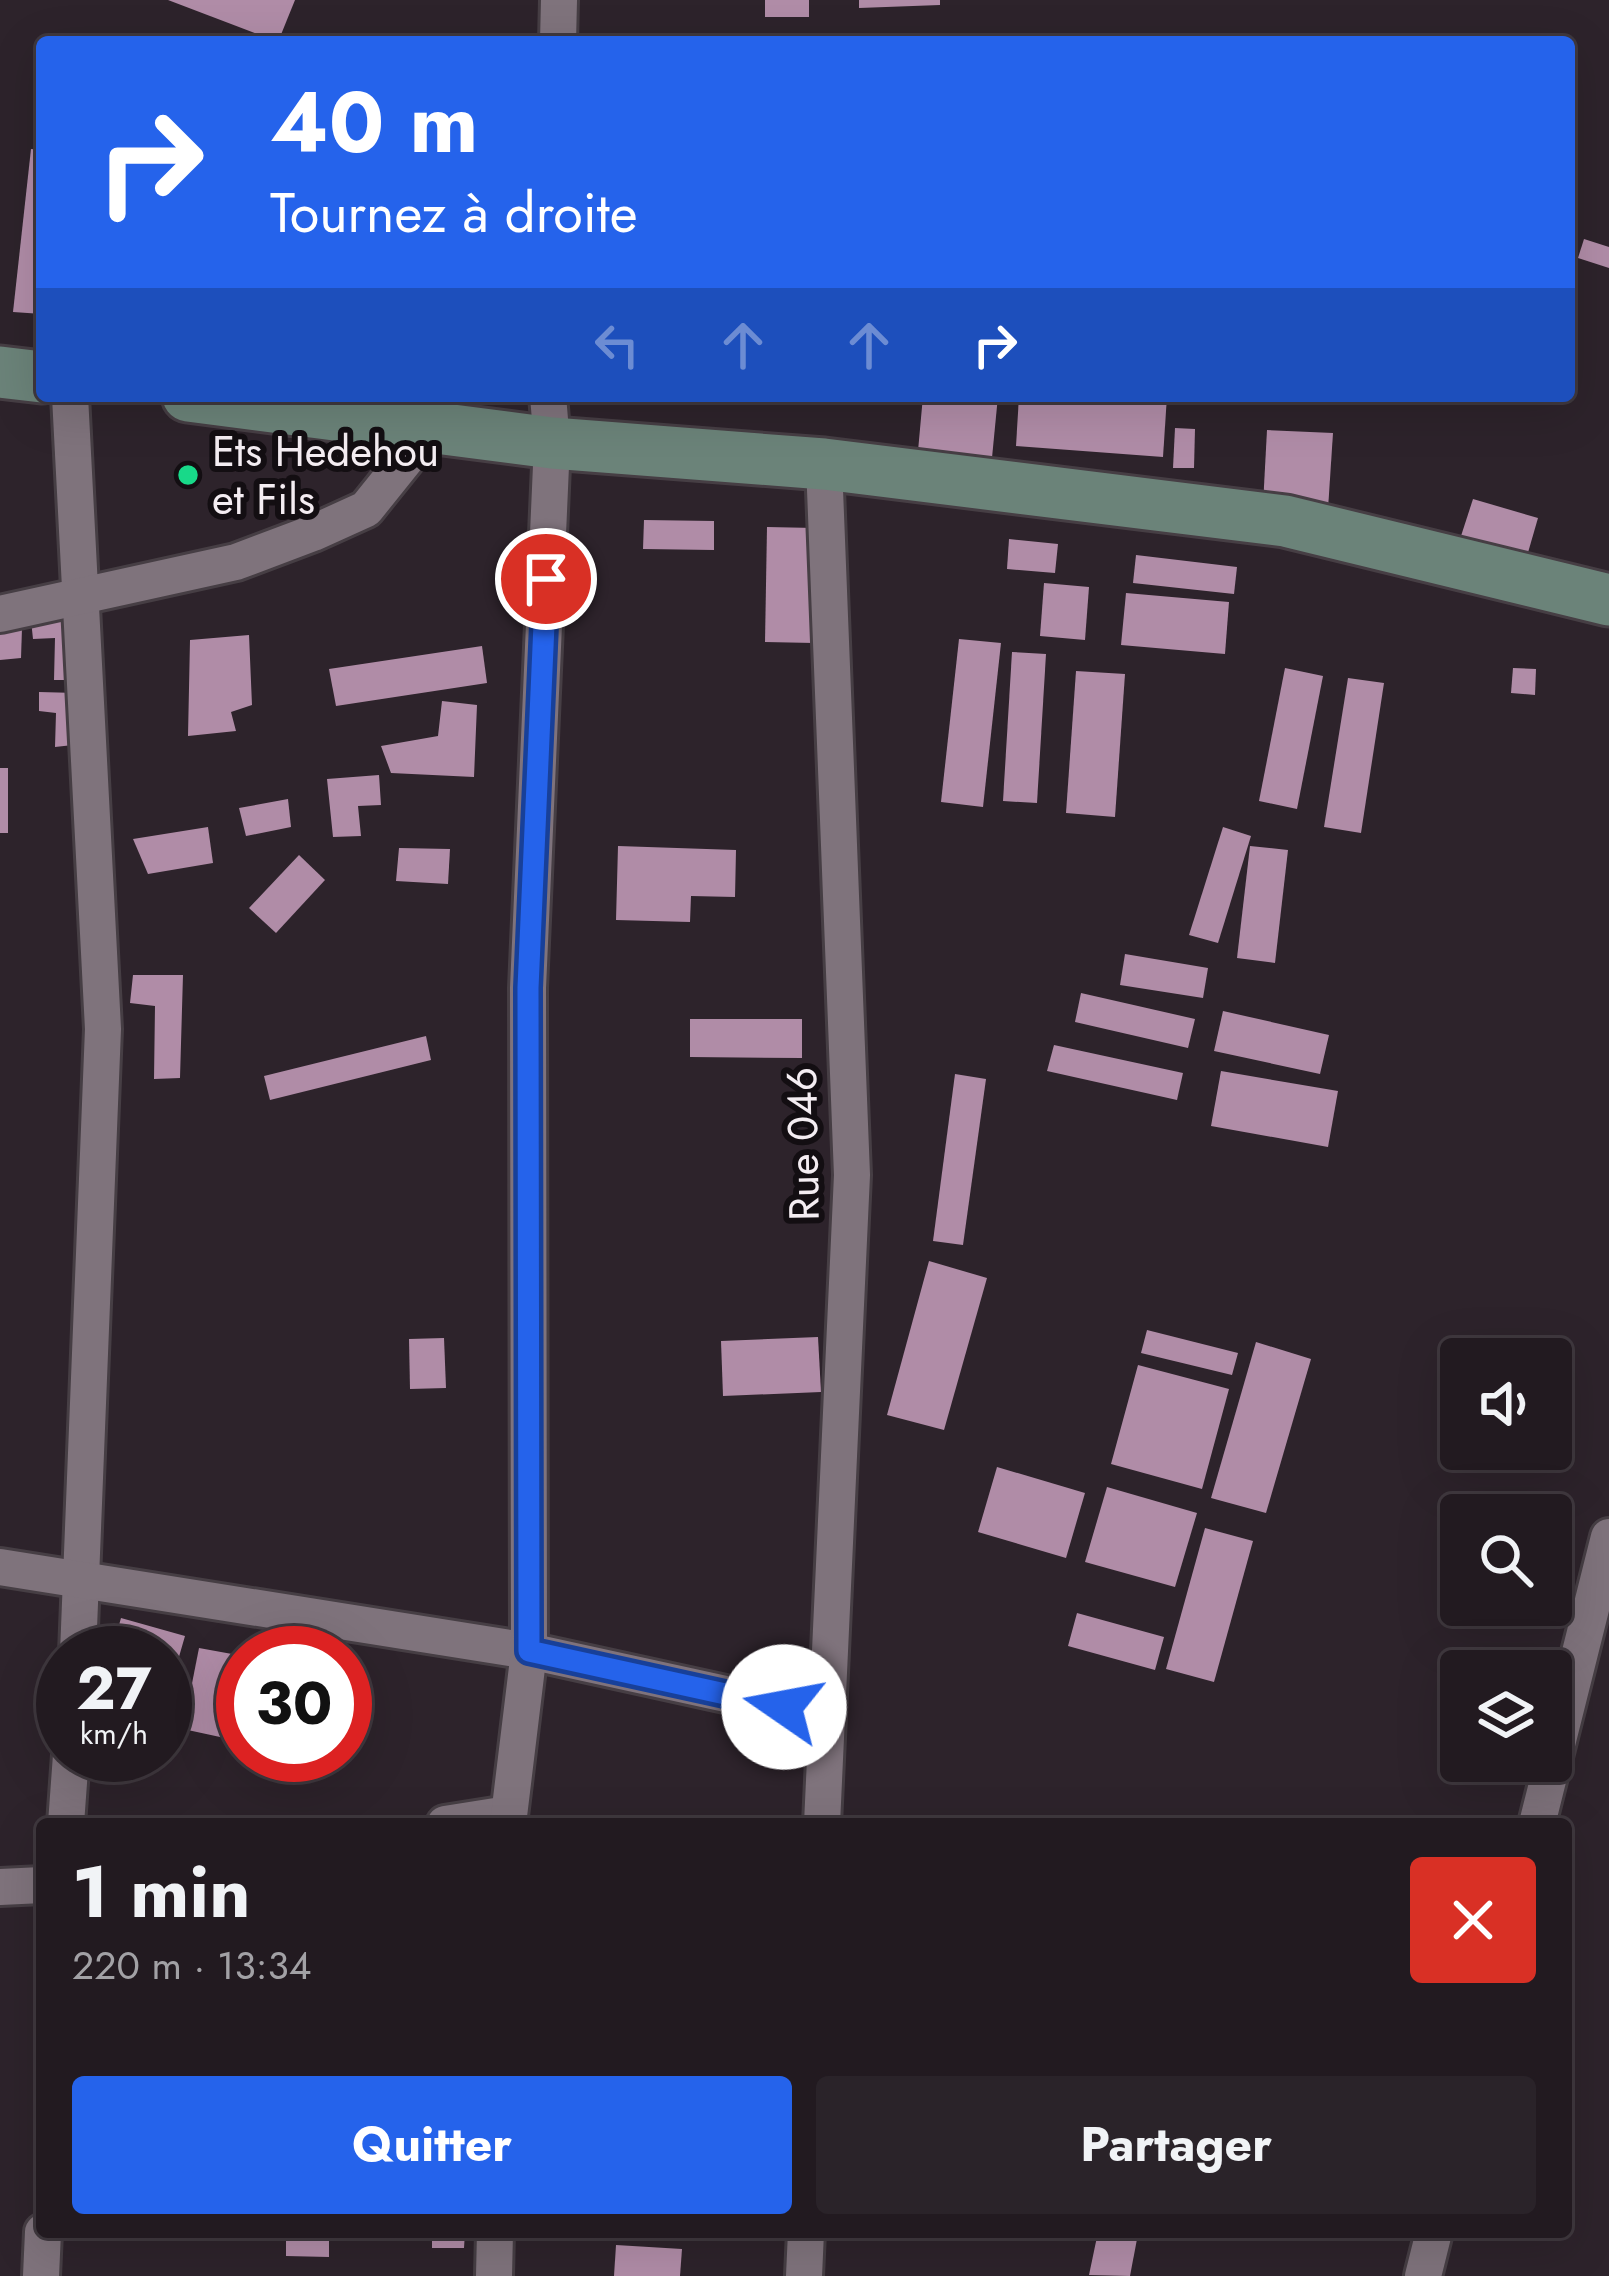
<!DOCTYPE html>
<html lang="fr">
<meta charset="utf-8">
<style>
body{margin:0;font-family:Jost,sans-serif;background:#2a2329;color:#f1f3f6;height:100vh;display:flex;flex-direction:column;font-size:45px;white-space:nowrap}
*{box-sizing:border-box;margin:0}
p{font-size:39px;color:#a2a1a5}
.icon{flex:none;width:66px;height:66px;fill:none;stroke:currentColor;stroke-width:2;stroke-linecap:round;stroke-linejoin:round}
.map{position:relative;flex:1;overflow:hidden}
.panel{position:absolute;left:36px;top:1818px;width:1536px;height:420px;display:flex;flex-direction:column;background:#221a20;border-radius:12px;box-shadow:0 12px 48px #0002,0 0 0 3px #3f383e}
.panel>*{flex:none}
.top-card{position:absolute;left:36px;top:36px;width:1539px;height:366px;border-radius:12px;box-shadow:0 12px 48px #0002,0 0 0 3px #3f383e;background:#2563eb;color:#fff;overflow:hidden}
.controls{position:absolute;left:1440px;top:1338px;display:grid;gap:24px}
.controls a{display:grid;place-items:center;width:132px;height:132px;border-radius:12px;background:#221a20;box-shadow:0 12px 48px #0002,0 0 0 3px #3f383e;font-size:60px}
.speed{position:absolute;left:36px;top:1626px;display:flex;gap:24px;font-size:60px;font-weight:700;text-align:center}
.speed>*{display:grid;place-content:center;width:156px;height:156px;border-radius:50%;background:#221a20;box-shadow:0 12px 48px #0002,0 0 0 3px #3f383e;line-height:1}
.speed small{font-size:30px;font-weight:400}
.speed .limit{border:18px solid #d22;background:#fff;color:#111}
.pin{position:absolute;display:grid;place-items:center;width:102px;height:102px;color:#fff;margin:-51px;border:6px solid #fff;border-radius:50%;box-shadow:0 3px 12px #0007}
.me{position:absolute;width:132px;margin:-66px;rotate:282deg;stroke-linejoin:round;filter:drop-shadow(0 0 9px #0008)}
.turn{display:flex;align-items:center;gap:42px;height:252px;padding:0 36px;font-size:54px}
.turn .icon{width:156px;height:156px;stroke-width:2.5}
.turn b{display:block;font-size:84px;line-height:102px}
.lanes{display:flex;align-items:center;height:114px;padding:0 36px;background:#0003;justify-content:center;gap:60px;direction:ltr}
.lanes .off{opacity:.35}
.round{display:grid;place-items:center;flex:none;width:126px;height:126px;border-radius:12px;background:#2a2329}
.headline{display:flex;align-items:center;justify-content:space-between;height:204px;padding:0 36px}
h1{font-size:72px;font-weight:700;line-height:90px}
.primary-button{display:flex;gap:24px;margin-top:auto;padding:24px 36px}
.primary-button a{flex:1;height:138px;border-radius:12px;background:#2563eb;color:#fff;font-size:48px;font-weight:700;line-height:138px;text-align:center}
.primary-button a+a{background:#2a2329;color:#f1f3f6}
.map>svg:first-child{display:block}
.building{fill:#b08ca7}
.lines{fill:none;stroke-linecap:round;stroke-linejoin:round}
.street-casing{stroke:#463e44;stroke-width:42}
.secondary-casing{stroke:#463e44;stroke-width:57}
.street{stroke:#7f737c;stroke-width:36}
.secondary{stroke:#6b8379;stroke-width:51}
.route-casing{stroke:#184099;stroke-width:30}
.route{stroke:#2563eb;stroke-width:21}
.poi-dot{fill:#18d989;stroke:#130e12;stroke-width:4.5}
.labels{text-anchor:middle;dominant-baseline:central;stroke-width:12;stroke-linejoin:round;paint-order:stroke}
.poi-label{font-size:42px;fill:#f4edf2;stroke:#130e12;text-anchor:start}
.street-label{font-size:42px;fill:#f4edf2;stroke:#130e12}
</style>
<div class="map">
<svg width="1609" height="2276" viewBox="0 0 1609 2276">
<rect width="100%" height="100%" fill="#2d232b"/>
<!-- building -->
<g class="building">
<path d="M 168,0 L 295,0 L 278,42 Z"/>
<rect x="765" y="0" width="44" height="17"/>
<path d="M 859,0 L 940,0 L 940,5 L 859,8 Z"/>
<path d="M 31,149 L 42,150 L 42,314 L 13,312 Z"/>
<path d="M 1584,239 L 1609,247 L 1609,268 L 1578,258 Z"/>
<path d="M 923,396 L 998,396 L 991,468 L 917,462 Z"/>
<path d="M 1019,396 L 1167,396 L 1163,457 L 1016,446 Z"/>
<path d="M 1175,428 L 1195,429 L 1194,468 L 1173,468 Z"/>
<path d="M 1267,430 L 1333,433 L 1328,509 L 1263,505 Z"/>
<path d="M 1473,499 L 1538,518 L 1527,556 L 1461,536 Z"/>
<path d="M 644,520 L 714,521 L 714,550 L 643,549 Z"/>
<path d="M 767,527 L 815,528 L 814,643 L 765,642 Z"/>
<path d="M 1009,539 L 1058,544 L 1055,573 L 1007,569 Z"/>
<path d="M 1136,555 L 1237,567 L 1234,594 L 1133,583 Z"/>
<path d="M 1044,583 L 1089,587 L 1085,640 L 1040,636 Z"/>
<path d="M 1126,593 L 1229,602 L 1225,654 L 1121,645 Z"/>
<path d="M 79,608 L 76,680 L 54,680 L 55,638 L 33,639 L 30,611 Z"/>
<path d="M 22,628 L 21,658 L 0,660 L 0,632 Z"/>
<path d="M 249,635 L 252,705 L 231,712 L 236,731 L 188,736 L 190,640 Z"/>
<path d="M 959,639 L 1001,643 L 983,807 L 941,802 Z"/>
<path d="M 482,646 L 487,683 L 336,706 L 329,669 Z"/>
<path d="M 1012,652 L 1046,654 L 1037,803 L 1003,801 Z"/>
<path d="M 1285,668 L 1323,676 L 1297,809 L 1259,801 Z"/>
<path d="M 1513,668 L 1536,669 L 1535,695 L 1511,693 Z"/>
<path d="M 1076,671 L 1125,674 L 1115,817 L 1066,813 Z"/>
<path d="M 1348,678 L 1384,683 L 1361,833 L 1324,827 Z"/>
<path d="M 39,692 L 77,693 L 73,745 L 55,747 L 56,713 L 39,711 Z"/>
<path d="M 442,701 L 477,705 L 474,777 L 391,773 L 381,746 L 438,736 Z"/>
<rect x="0" y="768" width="8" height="65"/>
<path d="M 379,775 L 381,805 L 358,806 L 361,836 L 333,837 L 327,779 Z"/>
<path d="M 288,799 L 291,827 L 246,836 L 239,808 Z"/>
<path d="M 208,827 L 213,863 L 148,874 L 133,839 Z"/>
<path d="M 1223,827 L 1251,836 L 1218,943 L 1189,935 Z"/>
<path d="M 618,846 L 736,850 L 735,897 L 691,896 L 690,922 L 616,920 Z"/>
<path d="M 1250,846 L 1288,850 L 1275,963 L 1237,958 Z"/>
<path d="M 399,848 L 450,849 L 448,884 L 396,881 Z"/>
<path d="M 299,855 L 325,880 L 276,933 L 249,908 Z"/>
<path d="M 1125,954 L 1208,968 L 1203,998 L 1120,985 Z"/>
<path d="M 133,975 L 183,975 L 180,1078 L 154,1079 L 155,1006 L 130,1003 Z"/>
<path d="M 1081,993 L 1195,1019 L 1188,1048 L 1075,1022 Z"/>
<path d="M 1223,1011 L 1329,1035 L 1320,1074 L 1214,1051 Z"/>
<path d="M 690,1019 L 802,1019 L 802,1058 L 690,1057 Z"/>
<path d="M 426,1036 L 431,1060 L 270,1100 L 264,1076 Z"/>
<path d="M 1054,1045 L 1183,1073 L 1177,1100 L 1047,1071 Z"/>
<path d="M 1221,1071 L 1338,1091 L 1328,1147 L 1211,1126 Z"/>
<path d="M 955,1074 L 986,1079 L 963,1245 L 933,1241 Z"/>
<path d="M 929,1261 L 987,1278 L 944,1430 L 887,1415 Z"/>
<path d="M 1147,1330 L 1238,1353 L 1232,1375 L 1141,1353 Z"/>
<path d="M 818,1337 L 821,1392 L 723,1396 L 721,1341 Z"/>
<path d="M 444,1338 L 446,1388 L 410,1389 L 409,1339 Z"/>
<path d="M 1256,1342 L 1311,1359 L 1266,1513 L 1211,1498 Z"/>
<path d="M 1138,1365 L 1229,1389 L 1202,1489 L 1111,1464 Z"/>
<path d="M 997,1467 L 1085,1493 L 1066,1558 L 978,1532 Z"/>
<path d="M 1107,1487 L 1197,1513 L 1175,1587 L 1085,1562 Z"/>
<path d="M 1205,1528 L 1253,1541 L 1214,1682 L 1166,1669 Z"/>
<path d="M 1077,1613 L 1164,1637 L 1155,1670 L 1068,1646 Z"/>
<path d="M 121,1618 L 185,1636 L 172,1681 L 165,1679 L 165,1653 L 111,1653 Z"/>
<path d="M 199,1648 L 243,1656 L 234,1740 L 183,1729 Z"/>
<path d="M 286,2232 L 329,2232 L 329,2257 L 286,2256 Z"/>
<path d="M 432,2232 L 465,2232 L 464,2248 L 432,2248 Z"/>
<path d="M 1098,2232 L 1137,2239 L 1130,2276 L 1089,2275 Z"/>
<path d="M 616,2245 L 682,2249 L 680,2276 L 614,2276 Z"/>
</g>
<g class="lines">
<defs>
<g id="street">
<path d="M 558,42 L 559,0"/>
<path d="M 70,396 L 103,1029 L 78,1653"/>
<path d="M 0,614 L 236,562 L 313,533 L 366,509 L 431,428"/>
<path d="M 0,1567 L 529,1651 L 826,1716"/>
<path d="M 66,1824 L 71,1755"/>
<path d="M 445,1824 L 508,1814"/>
<path d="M 508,1824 L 529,1651 L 528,988 L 552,443 L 548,396"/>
<path d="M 822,1824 L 852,1175 L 824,464"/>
<path d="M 1537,1824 L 1609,1537"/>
<path d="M 0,1887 L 42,1885"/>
<path d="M 41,2276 L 43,2232"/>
<path d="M 494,2276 L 495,2232"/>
<path d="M 804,2276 L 806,2232"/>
<path d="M 1423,2276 L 1434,2232"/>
</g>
<g id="secondary">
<path d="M 0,372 L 42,377"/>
<path d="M 188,396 L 552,443 L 824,464 L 1285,521 L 1609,600"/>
</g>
</defs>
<!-- street casing -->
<use href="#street" class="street-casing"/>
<!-- secondary casing -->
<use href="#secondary" class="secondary-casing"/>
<!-- street -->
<use href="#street" class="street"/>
<!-- secondary -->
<use href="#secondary" class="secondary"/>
</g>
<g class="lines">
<defs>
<path id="route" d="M 546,579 L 528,988 L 529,1651 L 784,1707"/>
</defs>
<!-- route casing -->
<use href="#route" class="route-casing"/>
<!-- route -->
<use href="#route" class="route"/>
</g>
<!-- markers -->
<circle class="poi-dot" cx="188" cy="475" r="12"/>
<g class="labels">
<!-- poi labels -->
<g class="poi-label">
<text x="212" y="451">Ets Hedehou<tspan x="212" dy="48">et Fils</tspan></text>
</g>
<!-- street labels -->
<g class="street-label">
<text transform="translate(803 1144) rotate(-91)">Rue 046</text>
</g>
</g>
</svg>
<div class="controls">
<a><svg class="icon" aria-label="sound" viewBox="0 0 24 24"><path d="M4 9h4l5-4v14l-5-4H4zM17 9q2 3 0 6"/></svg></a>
<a><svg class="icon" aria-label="search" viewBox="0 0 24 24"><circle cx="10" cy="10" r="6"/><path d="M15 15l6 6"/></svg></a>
<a><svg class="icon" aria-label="layers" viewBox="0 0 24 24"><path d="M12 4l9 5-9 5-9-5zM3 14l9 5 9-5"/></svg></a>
</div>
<div class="speed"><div>27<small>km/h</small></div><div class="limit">30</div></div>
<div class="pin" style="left:546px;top:579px;background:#d93025"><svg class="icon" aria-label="arrive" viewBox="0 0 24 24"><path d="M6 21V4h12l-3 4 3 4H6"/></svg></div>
<svg class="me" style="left:784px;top:1707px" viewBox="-20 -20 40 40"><circle r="19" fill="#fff"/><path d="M0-13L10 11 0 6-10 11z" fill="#2563eb"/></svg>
<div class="top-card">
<div class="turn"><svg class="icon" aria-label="right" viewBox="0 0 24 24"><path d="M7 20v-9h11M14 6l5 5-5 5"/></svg><div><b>40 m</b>Tournez à droite</div></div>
<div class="lanes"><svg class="icon off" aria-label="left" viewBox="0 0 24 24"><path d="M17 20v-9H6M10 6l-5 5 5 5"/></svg><svg class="icon off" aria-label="ahead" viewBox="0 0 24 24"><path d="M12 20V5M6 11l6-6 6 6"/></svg><svg class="icon off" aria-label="ahead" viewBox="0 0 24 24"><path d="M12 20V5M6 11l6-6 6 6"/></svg><svg class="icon" aria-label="right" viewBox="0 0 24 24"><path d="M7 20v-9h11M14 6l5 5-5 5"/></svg></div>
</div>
<section class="panel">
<div class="headline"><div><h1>1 min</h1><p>220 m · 13:34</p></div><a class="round" style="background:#d93025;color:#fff"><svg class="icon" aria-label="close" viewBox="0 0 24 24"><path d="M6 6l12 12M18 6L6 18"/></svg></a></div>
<div class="primary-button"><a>Quitter</a><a>Partager</a></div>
</section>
</div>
